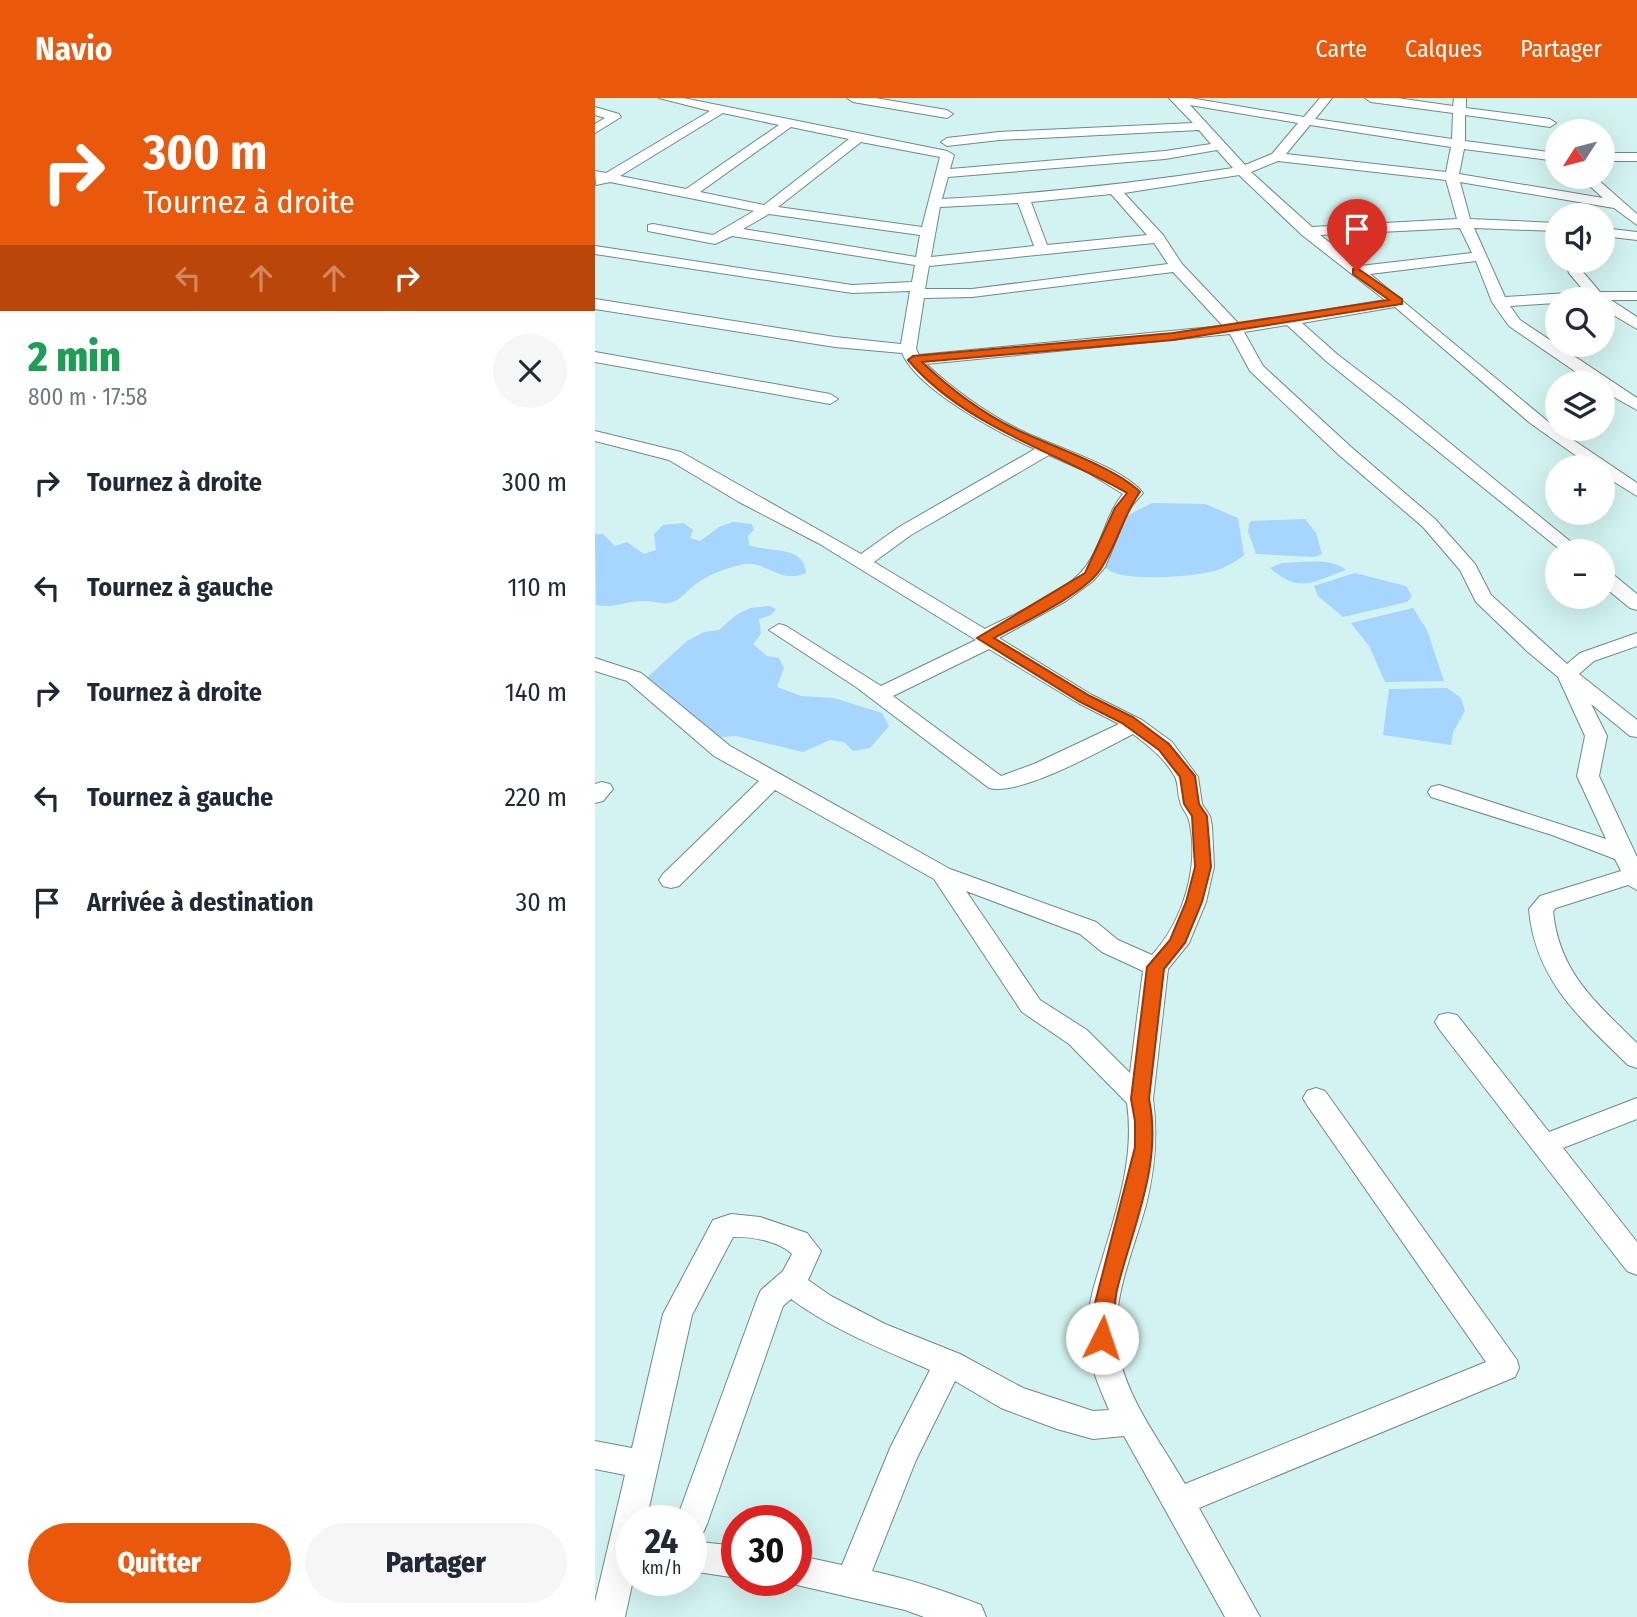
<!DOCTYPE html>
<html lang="fr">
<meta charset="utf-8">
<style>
body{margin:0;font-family:"Fira Sans Condensed",sans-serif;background:#f6f6f7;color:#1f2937;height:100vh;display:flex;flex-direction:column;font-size:26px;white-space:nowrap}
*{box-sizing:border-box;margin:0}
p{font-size:23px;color:#747a83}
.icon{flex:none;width:38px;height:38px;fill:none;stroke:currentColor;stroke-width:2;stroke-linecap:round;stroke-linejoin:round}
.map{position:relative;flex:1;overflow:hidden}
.panel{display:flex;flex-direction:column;background:#fff;width:595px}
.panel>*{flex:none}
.banner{background:#ea580c;color:#fff;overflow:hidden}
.needle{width:46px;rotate:234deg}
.buttons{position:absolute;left:950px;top:21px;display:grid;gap:14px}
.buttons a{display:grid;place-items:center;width:70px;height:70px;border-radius:50%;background:#fff;box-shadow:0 7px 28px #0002;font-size:35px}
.speed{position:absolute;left:21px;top:1407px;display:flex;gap:14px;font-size:35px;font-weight:700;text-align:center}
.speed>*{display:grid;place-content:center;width:91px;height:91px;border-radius:50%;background:#fff;box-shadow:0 7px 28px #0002;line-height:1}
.speed small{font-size:18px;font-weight:400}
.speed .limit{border:10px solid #d22;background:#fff;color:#111}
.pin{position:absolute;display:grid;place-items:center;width:60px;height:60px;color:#fff;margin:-72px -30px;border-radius:50% 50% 50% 0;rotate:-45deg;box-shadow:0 0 7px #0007}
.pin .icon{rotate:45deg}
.me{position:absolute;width:77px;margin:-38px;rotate:4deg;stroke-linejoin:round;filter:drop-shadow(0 0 5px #0008)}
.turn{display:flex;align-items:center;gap:24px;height:147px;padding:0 28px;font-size:32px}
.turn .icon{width:91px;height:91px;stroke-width:2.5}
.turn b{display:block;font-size:49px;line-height:60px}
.lanes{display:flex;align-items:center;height:66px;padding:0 28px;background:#0003;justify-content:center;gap:35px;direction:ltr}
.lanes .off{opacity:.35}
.round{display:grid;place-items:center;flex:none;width:74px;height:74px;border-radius:37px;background:#f6f6f7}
.head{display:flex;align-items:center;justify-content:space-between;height:119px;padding:0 28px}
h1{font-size:42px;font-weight:800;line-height:52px;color:#1e9e55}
.cta{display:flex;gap:14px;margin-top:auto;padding:14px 28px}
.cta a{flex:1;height:80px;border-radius:42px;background:#ea580c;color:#fff;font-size:28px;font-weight:800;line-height:80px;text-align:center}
.cta a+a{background:#f6f6f7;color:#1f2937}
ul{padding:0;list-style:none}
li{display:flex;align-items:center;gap:21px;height:105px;padding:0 28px}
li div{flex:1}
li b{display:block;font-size:26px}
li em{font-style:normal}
header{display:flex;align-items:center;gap:42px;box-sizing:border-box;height:98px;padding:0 35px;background:#ea580c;color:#fff}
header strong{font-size:33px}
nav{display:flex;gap:38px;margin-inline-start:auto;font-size:24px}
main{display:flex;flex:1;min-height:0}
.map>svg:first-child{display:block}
.water{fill:#a6d5fd}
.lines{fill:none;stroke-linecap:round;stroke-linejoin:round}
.minor-casing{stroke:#6c8b89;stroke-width:2}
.minor{fill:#fff;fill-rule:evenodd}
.route{fill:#ea580c;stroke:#983908;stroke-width:2}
</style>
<header>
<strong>Navio</strong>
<nav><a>Carte</a><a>Calques</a><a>Partager</a></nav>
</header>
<main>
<section class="panel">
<div class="banner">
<div class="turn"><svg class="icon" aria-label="right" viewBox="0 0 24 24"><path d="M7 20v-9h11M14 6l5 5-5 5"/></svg><div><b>300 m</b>Tournez à droite</div></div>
<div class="lanes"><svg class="icon off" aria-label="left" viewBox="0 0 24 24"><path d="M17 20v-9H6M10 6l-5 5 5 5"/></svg><svg class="icon off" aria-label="ahead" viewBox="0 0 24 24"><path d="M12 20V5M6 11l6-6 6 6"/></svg><svg class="icon off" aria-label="ahead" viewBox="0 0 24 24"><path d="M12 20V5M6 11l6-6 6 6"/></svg><svg class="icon" aria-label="right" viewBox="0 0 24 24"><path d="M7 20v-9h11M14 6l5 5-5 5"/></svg></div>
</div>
<div class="head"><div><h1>2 min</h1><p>800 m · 17:58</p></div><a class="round"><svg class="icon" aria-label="close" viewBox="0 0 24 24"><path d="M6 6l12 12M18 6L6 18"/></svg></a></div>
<ul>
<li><svg class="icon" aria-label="right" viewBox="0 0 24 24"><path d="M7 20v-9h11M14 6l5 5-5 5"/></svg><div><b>Tournez à droite</b></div><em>300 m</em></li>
<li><svg class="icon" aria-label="left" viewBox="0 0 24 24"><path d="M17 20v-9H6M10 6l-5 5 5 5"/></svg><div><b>Tournez à gauche</b></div><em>110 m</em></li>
<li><svg class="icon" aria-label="right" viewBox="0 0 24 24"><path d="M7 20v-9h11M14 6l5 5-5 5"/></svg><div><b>Tournez à droite</b></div><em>140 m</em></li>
<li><svg class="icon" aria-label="left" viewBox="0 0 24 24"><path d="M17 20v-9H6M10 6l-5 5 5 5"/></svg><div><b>Tournez à gauche</b></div><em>220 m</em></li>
<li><svg class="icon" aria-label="arrive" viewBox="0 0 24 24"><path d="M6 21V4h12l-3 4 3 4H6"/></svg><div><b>Arrivée à destination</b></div><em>30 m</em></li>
</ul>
<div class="cta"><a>Quitter</a><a>Partager</a></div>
</section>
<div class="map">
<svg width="1042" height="1519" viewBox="0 0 1042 1519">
<rect width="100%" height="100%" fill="#d2f3f1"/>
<!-- water -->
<g class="water">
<path d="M 557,405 L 610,406 L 643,420 L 649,457 C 638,465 627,472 614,474 C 594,479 531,483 515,473 C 510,471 508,464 505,460 C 517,424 523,422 557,405 Z"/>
<path d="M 710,421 L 721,435 L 727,456 L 719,459 L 661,456 L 653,433 L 655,423 Z"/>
<path d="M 138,424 L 157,426 L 159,432 L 153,438 L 154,447 C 172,455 209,446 211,475 C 183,487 171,460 145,467 C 129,471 114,476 101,486 C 94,491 87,500 80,503 C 70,508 59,503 48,503 C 31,503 18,511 1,507 L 0,436 L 8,436 L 20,448 L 32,444 L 49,456 L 61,452 L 59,436 L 68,427 L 89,425 L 98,432 L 95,440 L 105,443 L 124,429 Z"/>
<path d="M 687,465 C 706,465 735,459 751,472 C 717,484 705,496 675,470 Z"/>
<path d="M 760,475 L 811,488 L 817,498 L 812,504 L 748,519 L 723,498 L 719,488 Z"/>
<path d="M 174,508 L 181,511 L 176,517 L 164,521 L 166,536 L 158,546 L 172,558 L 184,560 L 189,570 L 182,589 L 206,598 L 239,600 L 287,615 L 294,628 L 275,650 L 258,653 L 249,644 L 235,642 L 208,654 L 141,638 L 113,640 L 65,613 L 65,598 L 43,588 L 92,543 L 109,534 L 124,532 L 141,517 L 155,510 Z"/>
<path d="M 818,510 L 832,532 L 849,583 L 790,584 L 774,548 L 756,525 Z"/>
<path d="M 852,590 L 866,600 L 870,613 L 858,634 L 856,647 L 788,637 L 794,591 Z"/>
</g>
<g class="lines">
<defs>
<g id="minor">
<path d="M 64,0 L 88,0 L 352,53 L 359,57 L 355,71 L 570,53 L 616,46 L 604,32 L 404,42 L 352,48 L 346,44 L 352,40 L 404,34 L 598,25 L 574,0 L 595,0 L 709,19 L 725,0 L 737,0 L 720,21 L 857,41 L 858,15 L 776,4 L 770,0 L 802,0 L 858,8 L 859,0 L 871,0 L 871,10 L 955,21 L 961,25 L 955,29 L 870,17 L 870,43 L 962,55 L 962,63 L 869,51 L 864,76 L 1008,100 L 985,79 L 1000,79 L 1042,116 L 1042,127 L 1019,110 L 865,84 L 875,121 L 962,125 L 962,133 L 879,130 L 910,199 L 990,194 L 974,175 L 970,163 L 984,163 L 988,174 L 1005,194 L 1042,194 L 1042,202 L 1016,202 L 1042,219 L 1042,231 L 1008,211 L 1008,201 L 962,201 L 962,205 L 915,208 L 925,222 L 1042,300 L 1042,312 L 1008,293 L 1008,285 L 997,285 L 914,228 L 897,204 L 881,163 L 775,176 L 962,331 L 1042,385 L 1042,398 L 1008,377 L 1008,369 L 997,369 L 935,325 L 800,209 L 707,225 L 743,257 L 806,305 L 987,453 L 967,453 L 731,263 L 692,227 L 649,234 L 668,268 L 756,349 L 840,421 L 880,466 L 896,497 L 972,566 L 985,555 L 1042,535 L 1042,548 L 999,563 L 984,576 L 1042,622 L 1042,639 L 1035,638 L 996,606 L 1012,638 L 1004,678 L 1042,759 L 1042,792 L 1033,787 L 961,810 L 958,813 C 964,874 1000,904 1042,945 L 1042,970 L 1033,967 C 985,920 940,882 934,811 L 945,798 L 1026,773 L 1020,761 L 957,737 L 836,699 L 833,694 L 836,689 L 844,687 L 1011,741 L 982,678 L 990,638 L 963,579 L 933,554 L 881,504 L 865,472 L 828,429 L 744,357 L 655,273 L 635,236 L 331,266 C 357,290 387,312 419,329 C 451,346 527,368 548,395 L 534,411 L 510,469 L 498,483 L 471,503 L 404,540 L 497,597 L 547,622 L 577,644 L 603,679 L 607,706 L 615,718 L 617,728 L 619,769 L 611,804 L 594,845 L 573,871 L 558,1001 C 563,1037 560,1071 551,1107 C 538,1155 513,1207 524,1258 C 534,1304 567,1346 590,1386 L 891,1264 L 712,1007 L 708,1000 L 712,993 L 721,990 L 730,993 L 922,1262 L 924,1270 L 920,1279 L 604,1410 L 665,1519 L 630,1519 L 529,1338 L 498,1341 L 462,1331 L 406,1310 L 360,1283 L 321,1362 L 277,1473 C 314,1481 350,1493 386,1507 L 391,1519 L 329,1519 L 310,1512 L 189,1484 L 201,1482 L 201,1457 L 247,1467 L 296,1348 L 335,1272 C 287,1251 238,1232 196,1201 L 188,1208 L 112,1426 L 107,1437 L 96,1441 L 96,1423 L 81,1423 L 162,1201 L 166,1192 L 188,1173 L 197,1156 C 184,1143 155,1138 138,1139 L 97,1217 L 51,1423 L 37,1423 L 38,1482 L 30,1519 L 0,1519 L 0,1504 L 30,1377 L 0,1371 L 0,1343 L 37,1350 L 68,1216 L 118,1122 L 136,1116 L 165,1119 L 212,1135 L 226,1153 L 213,1182 L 236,1198 L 290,1226 L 365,1256 L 428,1290 L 498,1313 L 514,1312 C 504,1289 494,1266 492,1240 C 491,1213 499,1187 507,1162 C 522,1110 540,1060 532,1005 L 474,946 L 427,914 L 339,781 L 180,692 L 84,788 L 76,790 L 68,788 L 64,782 L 68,776 L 164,683 L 119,658 L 32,583 L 0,573 L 0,560 L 46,575 L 135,648 L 355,771 L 501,824 L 523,842 L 557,857 C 588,823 605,768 594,722 C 592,715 586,710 585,703 C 582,695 584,685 579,677 C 569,660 554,648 538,636 C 507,652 426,698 394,690 L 261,589 L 174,532 L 184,526 L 191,528 L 286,588 L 381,542 L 223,445 L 144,404 L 74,362 L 0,343 L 0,333 L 86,354 L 266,456 L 304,429 L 440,351 C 404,335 323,292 307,255 L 240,249 L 0,211 L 0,201 L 240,239 L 306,246 L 315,193 L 257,195 L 0,156 L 0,148 L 257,187 L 317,184 L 320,167 L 137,138 L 120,146 L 53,133 L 53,127 L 58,126 L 118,137 L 159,113 L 15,84 L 1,87 L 0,73 L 11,75 L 115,13 ZM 595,7 L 703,25 L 677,56 L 650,67 ZM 128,15 L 184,27 L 91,91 L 25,78 ZM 715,27 L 856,49 L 851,74 L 691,56 ZM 196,29 L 254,41 L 169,107 L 105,94 ZM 266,44 L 345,59 L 327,129 L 183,109 ZM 622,52 L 638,70 C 541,85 445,96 347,101 L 353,79 L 570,61 ZM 683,63 L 851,82 L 862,121 L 717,129 L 656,74 ZM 644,77 L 707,137 L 790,202 L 644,226 L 587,166 L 568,137 L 529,95 ZM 516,96 L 552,137 L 452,147 L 436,104 ZM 423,105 L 439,148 L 336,159 L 345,109 ZM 174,116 L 325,137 L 321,159 L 148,131 ZM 865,130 L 877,155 L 765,168 L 725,137 ZM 559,145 L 573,166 L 377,191 L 330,191 L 334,168 ZM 578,174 L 628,228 L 324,257 L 321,251 L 329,200 L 377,199 ZM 454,357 L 492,374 L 528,396 C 510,417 508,446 491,468 C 471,496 420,515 390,531 L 279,464 L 316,437 ZM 394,551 L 483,605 L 524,626 L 439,666 L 406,678 L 298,598 ZM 371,793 L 485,836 L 507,854 L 548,873 L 535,975 L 492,932 L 445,902 Z"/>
<path d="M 252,0 L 280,0 L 352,12 L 358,16 L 352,20 L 258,4 Z"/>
<path d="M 0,9 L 24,16 L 26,19 L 0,35 L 0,26 L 10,20 L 0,17 Z"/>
<rect x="1008" y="55" width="34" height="8"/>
<path d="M 1008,130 L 1042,134 L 1042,142 L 1008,138 Z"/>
<path d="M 0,254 L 235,296 L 243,301 L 235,306 L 0,264 Z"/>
<path d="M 1008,472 L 1015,474 L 1042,496 L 1042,512 L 1035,510 L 1008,488 Z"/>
<path d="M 7,684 L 15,686 L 18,691 L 8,703 L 0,705 L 0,686 Z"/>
<path d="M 853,915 L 862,917 L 954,1034 L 1042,1000 L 1042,1021 L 968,1050 L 1042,1144 L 1042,1177 L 1032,1173 L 844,931 L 840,924 L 844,917 Z"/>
<path d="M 96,1443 L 142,1448 L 142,1480 L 96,1473 Z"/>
</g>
</defs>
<!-- minor casing -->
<use href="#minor" class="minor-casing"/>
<!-- minor -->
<use href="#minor" class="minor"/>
</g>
<!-- route -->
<path class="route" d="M 762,170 L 807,201 L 807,206 L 578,242 L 327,264 C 354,290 386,314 420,331 C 453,347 520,369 545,394 C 527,419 522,448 505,472 C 489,496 427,525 399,540 L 495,598 L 538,619 L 574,646 L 600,678 L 604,706 L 612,718 L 616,769 L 607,804 L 590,845 L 569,871 L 554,1001 C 568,1066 537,1130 522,1192 C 518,1209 521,1231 514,1246 L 507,1248 L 500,1246 L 497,1240 L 498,1213 L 540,1049 L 540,1023 L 536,1001 L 552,869 L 575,842 L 591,804 L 600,769 L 597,718 L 589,706 L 585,679 L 564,652 L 527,625 L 485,604 L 382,540 L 490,475 L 520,410 L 532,395 C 459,353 369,328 313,262 L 318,258 L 578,235 L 794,202 L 758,176 L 758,171 Z"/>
</svg>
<div class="buttons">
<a><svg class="needle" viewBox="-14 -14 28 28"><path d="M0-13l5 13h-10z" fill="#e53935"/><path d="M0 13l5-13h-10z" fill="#747a83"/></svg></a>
<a><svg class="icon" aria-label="sound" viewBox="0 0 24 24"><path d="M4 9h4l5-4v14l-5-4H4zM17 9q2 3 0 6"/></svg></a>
<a><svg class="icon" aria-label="search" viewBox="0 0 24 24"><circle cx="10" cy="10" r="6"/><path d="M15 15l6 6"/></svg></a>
<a><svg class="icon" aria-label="layers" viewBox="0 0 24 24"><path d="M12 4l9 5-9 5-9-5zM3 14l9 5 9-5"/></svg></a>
<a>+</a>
<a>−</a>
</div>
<div class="speed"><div>24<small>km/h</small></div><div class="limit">30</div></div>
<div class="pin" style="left:762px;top:173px;background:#d93025"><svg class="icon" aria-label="arrive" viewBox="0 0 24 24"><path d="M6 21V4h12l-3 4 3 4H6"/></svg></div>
<svg class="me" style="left:507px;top:1240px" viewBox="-20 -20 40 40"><circle r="19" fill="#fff"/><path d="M0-13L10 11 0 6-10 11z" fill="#ea580c"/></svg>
</div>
</main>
